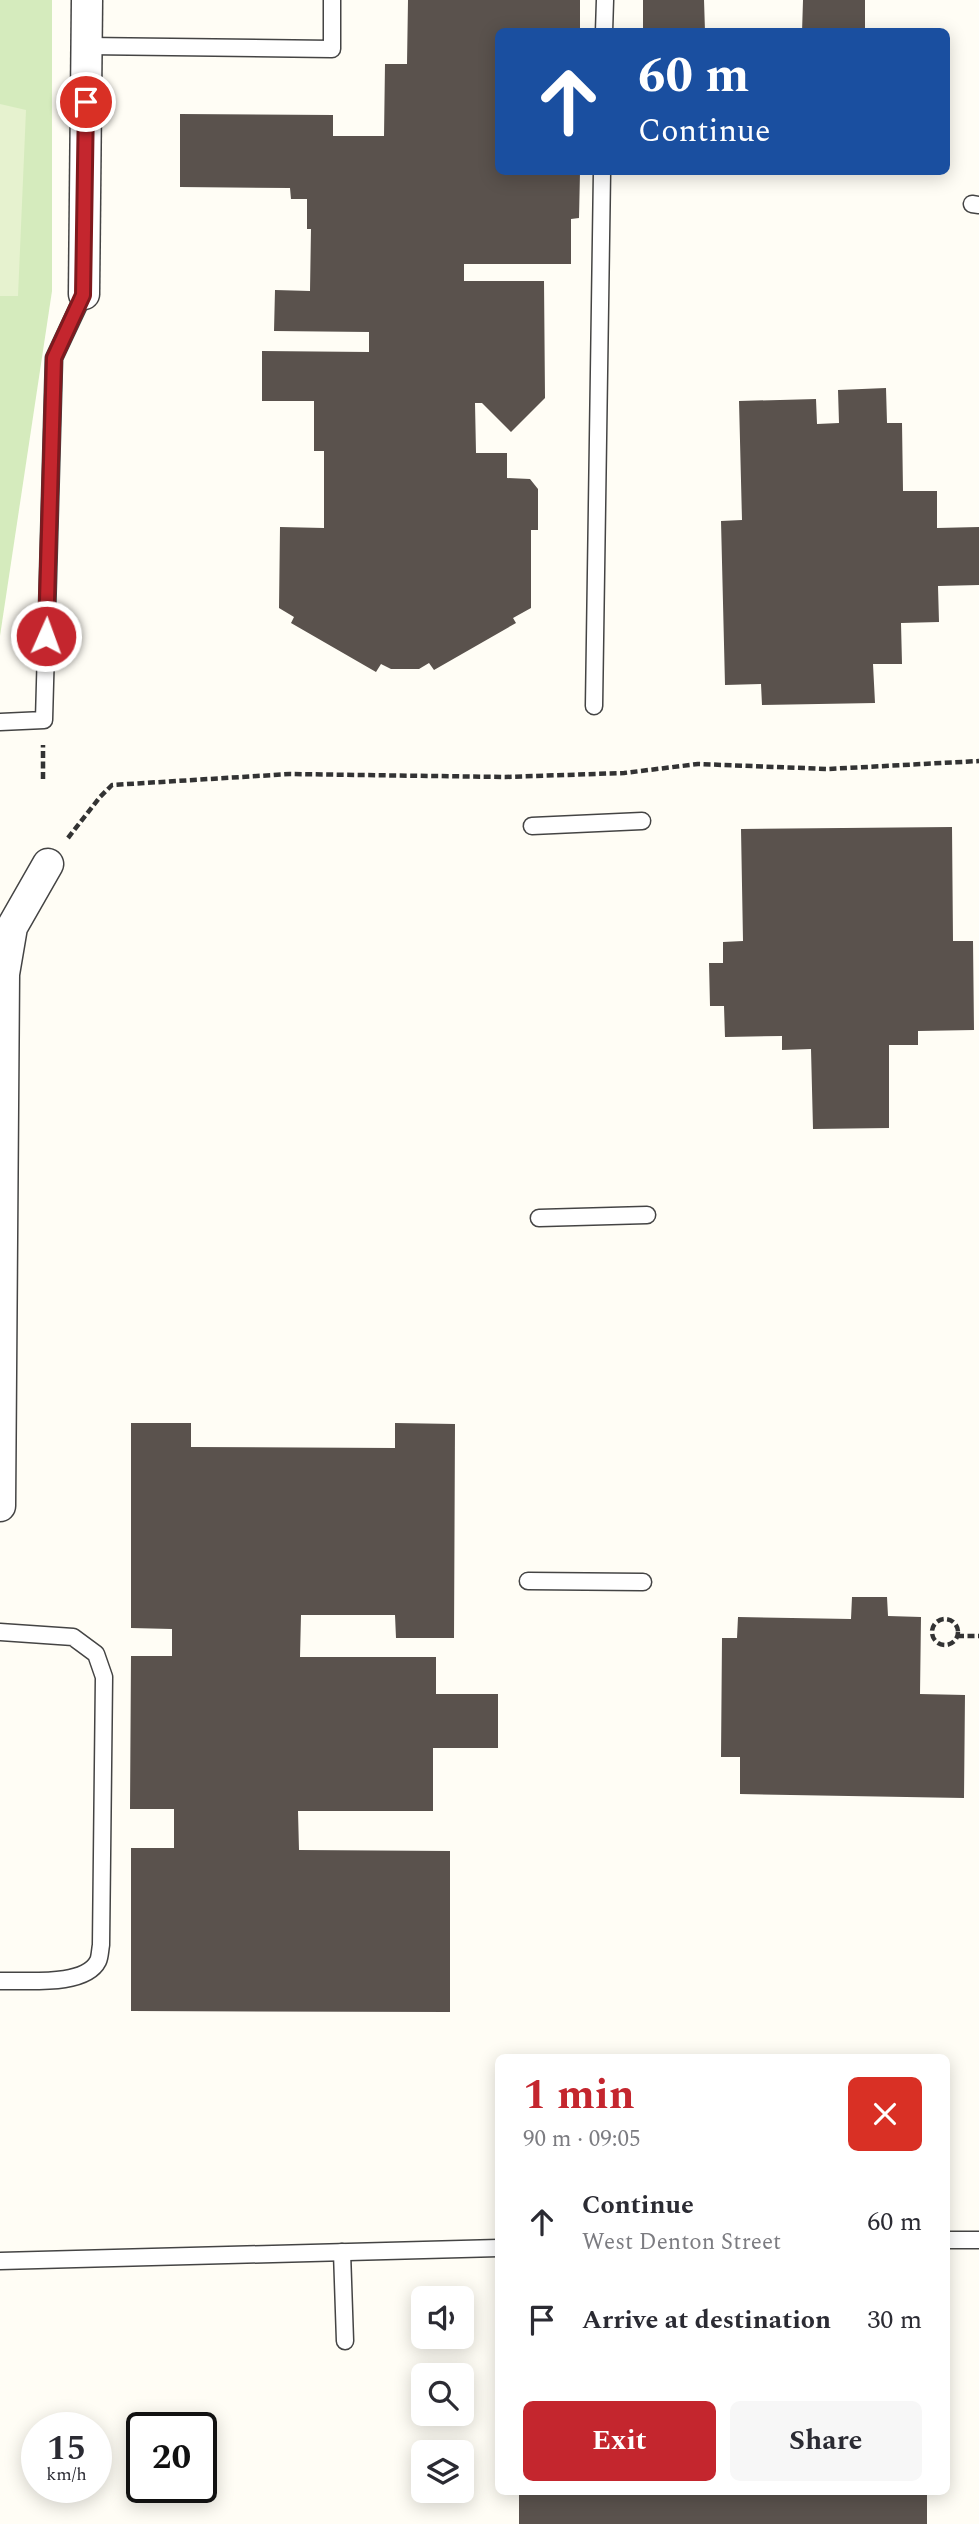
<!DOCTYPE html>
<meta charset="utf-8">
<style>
body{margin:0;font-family:Spectral,serif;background:#f7f7f7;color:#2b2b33;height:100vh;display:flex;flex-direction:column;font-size:26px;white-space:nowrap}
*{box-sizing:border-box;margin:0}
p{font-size:23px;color:#7c7c81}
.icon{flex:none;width:38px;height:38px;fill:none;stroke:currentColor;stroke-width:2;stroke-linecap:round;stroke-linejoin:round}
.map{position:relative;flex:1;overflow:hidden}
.panel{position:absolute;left:495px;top:2054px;width:455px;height:441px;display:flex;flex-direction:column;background:#fff;border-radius:10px;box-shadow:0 4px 18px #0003}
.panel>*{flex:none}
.banner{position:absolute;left:495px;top:28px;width:455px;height:147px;border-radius:10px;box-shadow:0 4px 18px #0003;background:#1a4fa0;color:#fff;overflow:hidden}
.controls{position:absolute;left:411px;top:2286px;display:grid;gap:14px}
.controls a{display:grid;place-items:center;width:63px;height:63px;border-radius:10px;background:#fff;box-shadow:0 4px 18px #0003;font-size:35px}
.speed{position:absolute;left:21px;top:2412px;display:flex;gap:14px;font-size:35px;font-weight:700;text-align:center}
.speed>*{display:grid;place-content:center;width:91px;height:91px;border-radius:50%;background:#fff;box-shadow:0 4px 18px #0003;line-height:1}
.speed small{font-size:18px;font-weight:400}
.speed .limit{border:4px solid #111;border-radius:10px;background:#fff;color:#111}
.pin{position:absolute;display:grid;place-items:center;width:60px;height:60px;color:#fff;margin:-30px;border:4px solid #fff;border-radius:50%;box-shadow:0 2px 7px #0007}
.me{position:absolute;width:77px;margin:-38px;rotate:2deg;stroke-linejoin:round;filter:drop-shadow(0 0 5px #0008)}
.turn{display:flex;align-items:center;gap:24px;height:147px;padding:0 28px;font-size:32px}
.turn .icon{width:91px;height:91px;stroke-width:2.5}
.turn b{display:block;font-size:49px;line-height:60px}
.round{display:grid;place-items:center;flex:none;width:74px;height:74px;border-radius:10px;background:#f7f7f7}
.head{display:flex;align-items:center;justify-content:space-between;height:119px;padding:0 28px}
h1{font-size:42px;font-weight:700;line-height:52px;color:#c4262e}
.action{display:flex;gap:14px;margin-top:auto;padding:14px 28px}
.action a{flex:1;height:80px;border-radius:10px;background:#c4262e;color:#fff;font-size:28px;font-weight:700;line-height:80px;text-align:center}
.action a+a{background:#f7f7f7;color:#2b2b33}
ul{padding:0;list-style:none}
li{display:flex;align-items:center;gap:21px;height:98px;padding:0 28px}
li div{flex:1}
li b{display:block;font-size:26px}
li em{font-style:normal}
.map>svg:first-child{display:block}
.green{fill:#d5ebbd}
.pitch{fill:#e6f2cf}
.building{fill:#5a524d}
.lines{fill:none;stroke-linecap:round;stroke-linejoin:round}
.lane-casing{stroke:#444;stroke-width:19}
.street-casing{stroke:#444;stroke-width:33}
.path{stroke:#333;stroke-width:4.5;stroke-dasharray:7 3.5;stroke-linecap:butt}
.lane{stroke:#fff;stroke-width:16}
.street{stroke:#fff;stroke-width:30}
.route-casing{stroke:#7f191e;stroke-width:18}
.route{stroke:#c4262e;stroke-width:12}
</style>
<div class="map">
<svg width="979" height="2524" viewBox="0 0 979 2524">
<rect width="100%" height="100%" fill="#fffdf5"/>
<!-- green -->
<path class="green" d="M 0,0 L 52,0 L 52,291 L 0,636 Z"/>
<!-- pitch -->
<path class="pitch" d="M 0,104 L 26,110 L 18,296 L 0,296 Z"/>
<!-- building -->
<g class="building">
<path d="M 408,0 L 580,0 L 580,32 L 499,32 L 499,172 L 580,172 L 579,218 L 571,219 L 571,264 L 464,264 L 464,281 L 544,281 L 545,398 L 511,432 L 482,403 L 475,403 L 476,453 L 507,453 L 507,478 L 530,479 L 538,489 L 538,530 L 531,530 L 531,608 L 513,618 L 516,623 L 434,670 L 429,663 L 419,669 L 391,669 L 381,664 L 376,672 L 291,623 L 294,617 L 279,608 L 280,527 L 324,528 L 324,451 L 314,451 L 314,401 L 262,401 L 262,351 L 369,352 L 369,332 L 274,331 L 275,290 L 310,291 L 311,229 L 307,229 L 307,199 L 291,199 L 290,188 L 180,187 L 180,114 L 333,115 L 333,136 L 384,136 L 385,64 L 407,64 Z"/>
<path d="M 643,0 L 704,0 L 705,32 L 643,32 Z"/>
<path d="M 803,0 L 865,0 L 865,32 L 802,32 Z"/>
<path d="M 886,388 L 887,423 L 902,423 L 903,491 L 937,491 L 937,528 L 979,527 L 979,585 L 938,586 L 939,622 L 901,623 L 902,664 L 873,664 L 875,703 L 762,705 L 761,684 L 725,685 L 721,521 L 742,520 L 739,401 L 816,399 L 817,424 L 839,423 L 838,390 Z"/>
<path d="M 952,827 L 953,941 L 973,941 L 974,1030 L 918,1031 L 918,1045 L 889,1045 L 889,1128 L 813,1129 L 811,1049 L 782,1050 L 782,1036 L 725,1037 L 724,1006 L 710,1006 L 709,963 L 723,963 L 723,942 L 743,941 L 741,829 Z"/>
<path d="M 131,1423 L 191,1423 L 191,1447 L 395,1448 L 395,1423 L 455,1424 L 454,1638 L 396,1638 L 395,1615 L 301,1615 L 300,1657 L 436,1657 L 436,1694 L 498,1694 L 498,1748 L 433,1748 L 433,1811 L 298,1811 L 299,1850 L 450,1851 L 450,2012 L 131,2011 L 131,1848 L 174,1848 L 174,1809 L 130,1809 L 131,1656 L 172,1656 L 172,1629 L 131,1628 Z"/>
<path d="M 852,1597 L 887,1597 L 888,1616 L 921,1617 L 920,1694 L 965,1695 L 964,1798 L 740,1794 L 740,1757 L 721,1757 L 722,1638 L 737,1638 L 738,1617 L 851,1619 Z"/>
<rect x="519" y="2492" width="408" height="32"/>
</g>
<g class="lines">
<defs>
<g id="lane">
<path d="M 604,32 L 605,0"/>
<path d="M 87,46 L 332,49 L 332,0"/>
<path d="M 972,204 L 979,205"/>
<path d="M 594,706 L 602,172"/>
<path d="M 0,722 L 44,720 L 54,358 L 84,294"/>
<path d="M 532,826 L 642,821"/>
<path d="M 539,1218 L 647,1215"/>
<path d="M 528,1581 L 643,1582"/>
<path d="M 0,1632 L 73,1637 L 96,1654 L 104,1677 L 101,1945 C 100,1950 100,1957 98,1961 C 85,1987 25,1980 0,1981"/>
<path d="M 947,2240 L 979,2240"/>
<path d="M 342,2252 L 345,2341"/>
<path d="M 0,2261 L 499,2248"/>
</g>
<g id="street">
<path d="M 84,294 L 87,0"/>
<path d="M 0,1506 L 4,974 L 12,927 L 48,864"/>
</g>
</defs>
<!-- lane casing -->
<use href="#lane" class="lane-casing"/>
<!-- street casing -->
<use href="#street" class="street-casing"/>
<!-- path -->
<g class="path">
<path d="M 43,779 L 43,745"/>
<path d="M 68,838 L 100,797 L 112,785 L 290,774 L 505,777 L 624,773 L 698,764 L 828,769 L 979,761"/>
<circle cx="945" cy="1632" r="13"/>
<path d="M 957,1636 L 979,1636"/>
</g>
<!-- lane -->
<use href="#lane" class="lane"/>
<!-- street -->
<use href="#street" class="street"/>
</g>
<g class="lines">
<defs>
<path id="route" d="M 46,636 L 54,358 L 83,295 L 86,102"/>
</defs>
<!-- route casing -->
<use href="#route" class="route-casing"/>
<!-- route -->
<use href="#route" class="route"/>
</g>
</svg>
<div class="controls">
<a><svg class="icon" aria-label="sound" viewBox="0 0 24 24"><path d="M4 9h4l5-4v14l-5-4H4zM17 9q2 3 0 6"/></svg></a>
<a><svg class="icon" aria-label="search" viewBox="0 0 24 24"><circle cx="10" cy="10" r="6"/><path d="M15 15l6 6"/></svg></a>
<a><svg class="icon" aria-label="layers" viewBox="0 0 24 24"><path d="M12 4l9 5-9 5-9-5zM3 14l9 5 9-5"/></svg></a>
</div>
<div class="speed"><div>15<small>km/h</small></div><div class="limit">20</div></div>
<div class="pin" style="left:86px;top:102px;background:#d93025"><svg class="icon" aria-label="arrive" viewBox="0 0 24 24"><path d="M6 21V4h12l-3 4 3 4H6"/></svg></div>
<svg class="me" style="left:46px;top:636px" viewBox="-20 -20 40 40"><circle r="17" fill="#c4262e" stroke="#fff" stroke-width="3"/><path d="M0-11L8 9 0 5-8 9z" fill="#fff"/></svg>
<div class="banner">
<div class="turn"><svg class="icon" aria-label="ahead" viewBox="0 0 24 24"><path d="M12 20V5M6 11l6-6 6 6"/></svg><div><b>60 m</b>Continue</div></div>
</div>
<section class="panel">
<div class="head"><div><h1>1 min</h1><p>90 m · 09:05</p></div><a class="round" style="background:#d93025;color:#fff"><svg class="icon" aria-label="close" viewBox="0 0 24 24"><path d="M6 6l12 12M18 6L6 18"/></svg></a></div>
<ul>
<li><svg class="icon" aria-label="ahead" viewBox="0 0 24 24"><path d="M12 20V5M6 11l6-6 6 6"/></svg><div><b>Continue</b><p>West Denton Street</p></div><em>60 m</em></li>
<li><svg class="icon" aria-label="arrive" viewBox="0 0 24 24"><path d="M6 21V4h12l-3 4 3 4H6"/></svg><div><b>Arrive at destination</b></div><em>30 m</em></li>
</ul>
<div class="action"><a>Exit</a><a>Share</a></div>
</section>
</div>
